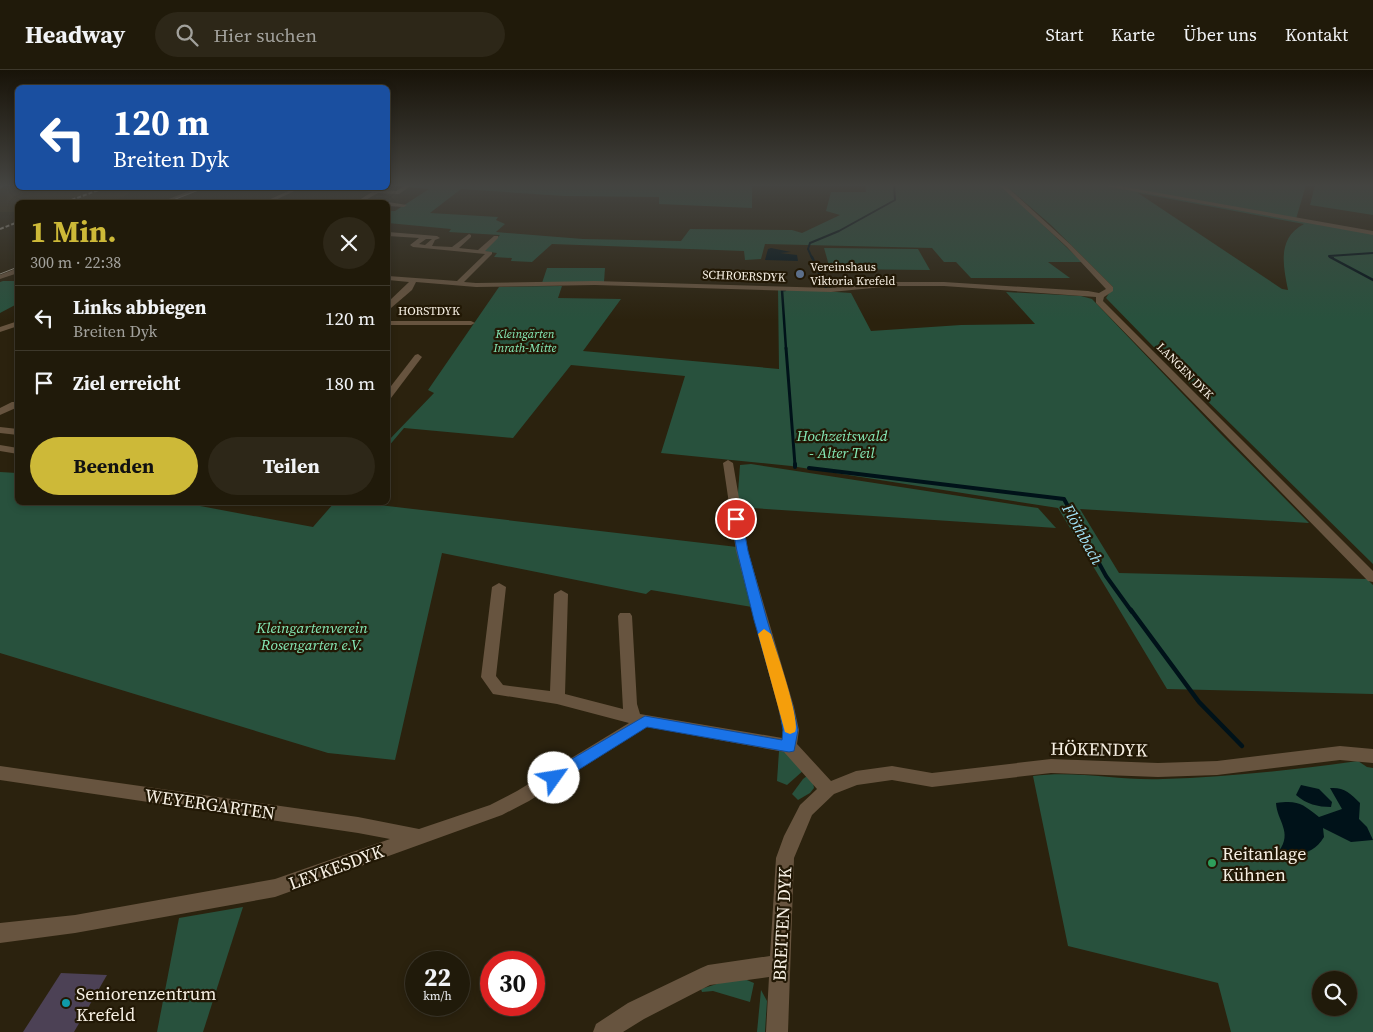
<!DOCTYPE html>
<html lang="de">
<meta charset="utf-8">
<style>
body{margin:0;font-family:"Source Serif 4",serif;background:#2d2718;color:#f1f3f6;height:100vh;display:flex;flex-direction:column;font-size:19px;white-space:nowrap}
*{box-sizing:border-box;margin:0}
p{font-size:16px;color:#a2a19c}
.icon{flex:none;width:28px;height:28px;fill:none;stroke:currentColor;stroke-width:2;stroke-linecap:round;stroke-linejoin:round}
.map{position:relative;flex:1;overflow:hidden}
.details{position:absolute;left:15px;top:130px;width:375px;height:305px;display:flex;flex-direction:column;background:#201a0a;border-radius:8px;box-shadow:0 2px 8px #0003,0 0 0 1px #3d382b}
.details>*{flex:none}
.hud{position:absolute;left:15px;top:15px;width:375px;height:105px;border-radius:8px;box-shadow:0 2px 8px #0003,0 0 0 1px #3d382b;background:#1a4fa0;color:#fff;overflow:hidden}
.tools{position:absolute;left:1312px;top:901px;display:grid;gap:10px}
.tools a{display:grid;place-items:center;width:45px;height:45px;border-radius:50%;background:#201a0a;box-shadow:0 2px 8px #0003,0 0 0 1px #3d382b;font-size:25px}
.speed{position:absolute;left:405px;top:881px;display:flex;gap:10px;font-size:25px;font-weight:700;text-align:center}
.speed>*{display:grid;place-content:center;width:65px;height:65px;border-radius:50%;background:#201a0a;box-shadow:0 2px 8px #0003,0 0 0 1px #3d382b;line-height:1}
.speed small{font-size:12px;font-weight:400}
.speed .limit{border:8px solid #d22;background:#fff;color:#111}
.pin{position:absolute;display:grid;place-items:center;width:42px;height:42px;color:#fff;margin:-21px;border:2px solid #fff;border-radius:50%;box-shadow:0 1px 5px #0007}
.me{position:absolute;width:55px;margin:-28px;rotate:58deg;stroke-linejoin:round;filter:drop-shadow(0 0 4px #0008)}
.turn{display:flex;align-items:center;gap:18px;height:105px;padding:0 15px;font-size:22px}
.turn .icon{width:65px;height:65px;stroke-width:2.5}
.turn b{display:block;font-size:35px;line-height:42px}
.round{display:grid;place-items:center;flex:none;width:52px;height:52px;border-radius:26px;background:#2d2718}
.headline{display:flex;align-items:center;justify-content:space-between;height:85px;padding:0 15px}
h1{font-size:30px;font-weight:700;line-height:38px;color:#cdb938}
.primary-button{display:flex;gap:10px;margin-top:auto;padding:10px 15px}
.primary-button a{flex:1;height:58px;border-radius:30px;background:#cdb938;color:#111;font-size:20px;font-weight:700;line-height:58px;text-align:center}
.primary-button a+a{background:#2d2718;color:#f1f3f6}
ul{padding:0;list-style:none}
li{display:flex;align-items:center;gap:15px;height:65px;padding:0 15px;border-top:1px solid #3d382b}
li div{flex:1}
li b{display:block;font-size:19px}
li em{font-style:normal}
header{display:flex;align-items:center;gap:30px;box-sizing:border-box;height:70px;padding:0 25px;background:#201a0a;border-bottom:1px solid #3d382b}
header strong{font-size:24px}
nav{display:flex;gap:28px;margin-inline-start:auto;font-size:18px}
.search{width:350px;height:45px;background:#2d2718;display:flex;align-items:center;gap:12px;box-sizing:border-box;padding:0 18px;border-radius:28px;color:#a2a19c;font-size:19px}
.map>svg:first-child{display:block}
.built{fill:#36290d}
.green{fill:#28513d;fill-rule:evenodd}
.water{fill:#001219}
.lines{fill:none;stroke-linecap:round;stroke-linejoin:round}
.stream-far4{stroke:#001219;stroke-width:2}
.stream-far3{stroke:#001219;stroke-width:2.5}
.stream-far2{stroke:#001219;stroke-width:3}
.stream-far1{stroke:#001219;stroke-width:4}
.stream{stroke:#001219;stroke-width:4.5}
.building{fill:#4c4155}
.minor{fill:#67543f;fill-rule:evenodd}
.tram{stroke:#a49c8d;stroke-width:1}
.rail{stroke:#a49c8d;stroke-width:2;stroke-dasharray:4 2;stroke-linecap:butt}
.route{fill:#1a73e8;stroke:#114b97}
.slow{fill:#f59e0b}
.service-dot{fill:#5c6f8a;stroke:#221805;stroke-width:2}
.leisure-dot{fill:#2e9e5b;stroke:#221805;stroke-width:2}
.culture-dot{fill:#0f9aa8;stroke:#221805;stroke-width:2}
.labels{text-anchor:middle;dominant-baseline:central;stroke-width:4.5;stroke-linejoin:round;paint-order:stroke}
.far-poi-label{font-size:12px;fill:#f7f0e4;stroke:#221805;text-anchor:start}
.far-street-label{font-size:12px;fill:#f7f0e4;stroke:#221805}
.far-park-label{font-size:12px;font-style:italic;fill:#86ebb8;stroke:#221805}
.park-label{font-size:15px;font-style:italic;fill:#86ebb8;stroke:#221805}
.water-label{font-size:16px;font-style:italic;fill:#a2e4f9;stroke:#221805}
.near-street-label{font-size:18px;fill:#f7f0e4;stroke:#221805}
.near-poi-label{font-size:18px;fill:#f7f0e4;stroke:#221805;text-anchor:start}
</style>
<header>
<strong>Headway</strong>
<div class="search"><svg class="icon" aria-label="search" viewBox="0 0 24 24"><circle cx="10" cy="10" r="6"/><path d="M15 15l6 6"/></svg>Hier suchen</div>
<nav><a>Start</a><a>Karte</a><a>Über uns</a><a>Kontakt</a></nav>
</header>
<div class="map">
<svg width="1373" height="962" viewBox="0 0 1373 962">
<rect width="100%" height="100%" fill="#2b220e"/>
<!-- built -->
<path class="built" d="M 10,115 L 17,115 L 18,118 L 140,118 L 112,132 L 18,132 L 17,142 L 0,142 L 0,119 Z"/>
<!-- green -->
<g class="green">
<path d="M 388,115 L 752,115 L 752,138 L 659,134 L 659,127 L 564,126 L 461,119 L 430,143 L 498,147 L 496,150 L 505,154 L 496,162 L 583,169 L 681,171 L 690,159 L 792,160 L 802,163 L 840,145 L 826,141 L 831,122 L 866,122 L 865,115 L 1001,115 L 1082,192 L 1048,192 L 1070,208 L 971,208 L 956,192 L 944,192 L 932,178 L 765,174 L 761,189 L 745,190 L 744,181 L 552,174 L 532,192 L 511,191 L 512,188 L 494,187 L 497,183 L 483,181 L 500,165 L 449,162 L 451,159 L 388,153 L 388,141 L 395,141 L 429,119 Z"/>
<path d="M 1005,115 L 1306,115 L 1296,149 L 1139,120 L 1139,122 L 1373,164 L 1373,494 L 1183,307 L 1106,228 L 1113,217 L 1051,155 ZM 1138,123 L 1304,154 C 1277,168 1283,195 1288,220 L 1282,219 Z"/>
<path d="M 1315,115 L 1373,115 L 1373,145 L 1310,135 Z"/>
<path d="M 824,178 L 918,179 L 930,200 L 830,199 Z"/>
<path d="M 547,198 L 605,198 L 604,212 L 542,213 Z"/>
<path d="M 3,211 L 17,211 L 17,234 L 0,243 L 0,212 Z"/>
<path d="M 562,216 L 558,228 L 621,229 L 583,281 L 779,299 L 778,218 L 851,223 L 871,261 L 961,255 L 1035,254 L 1006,222 L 1081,226 L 1092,229 L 1221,364 L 1309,453 L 1080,439 L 1119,503 L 1367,509 L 1373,515 L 1373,624 L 1167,619 L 1058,438 L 791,396 L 661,383 L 685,306 L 571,295 L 513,368 L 404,358 L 388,377 L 388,371 L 434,323 L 428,320 L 499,217 Z"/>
<path d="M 751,394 L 1038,438 L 1056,458 L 737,437 L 740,395 Z"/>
<path d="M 0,402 L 17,403 L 18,432 L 184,433 L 313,457 L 334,433 L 362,433 L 737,477 L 752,537 L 651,520 L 646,524 L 442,483 L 395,690 L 328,683 L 0,583 Z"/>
<path d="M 779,681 L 789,683 L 804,700 L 787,715 L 777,711 Z"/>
<path d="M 1358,691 L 1367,697 L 1373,698 L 1373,962 L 1231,962 L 1218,913 L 1068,876 L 1033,706 C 1076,700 1120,711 1163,709 C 1228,707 1293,700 1358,691 ZM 1321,910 L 1349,910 L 1349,938 L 1321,938 Z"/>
<path d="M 811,703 L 814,718 L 810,723 L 798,730 L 792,724 L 803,709 Z"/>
<path d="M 243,837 L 203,962 L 157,962 L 179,848 Z"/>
<path d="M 742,908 L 754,913 L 750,932 L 713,921 L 702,922 L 701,919 L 726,911 Z"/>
<path d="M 761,920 L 767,931 L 765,962 L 757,962 Z"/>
</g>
<!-- water -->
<g class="water">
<path d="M 771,178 L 791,182 L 780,183 L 797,185 L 798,191 L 765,190 L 768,179 Z"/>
<path d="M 1301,715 L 1319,719 L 1332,732 L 1331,737 C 1318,737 1306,734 1296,725 Z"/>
<path d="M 1330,718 C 1344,717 1350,723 1360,733 L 1359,749 L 1367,757 L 1373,770 L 1351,772 L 1323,758 L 1324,767 C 1313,785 1299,786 1279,781 C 1293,762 1277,751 1276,733 C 1299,730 1302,734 1319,747 L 1342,739 Z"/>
</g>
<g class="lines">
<!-- stream-far4 -->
<g class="stream-far4">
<path d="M 812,188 L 808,179 L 810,173 L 839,161 L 895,130 L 894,115"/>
<path d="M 1333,188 L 1329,186 L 1373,183"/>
</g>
<!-- stream-far3 -->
<g class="stream-far3">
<path d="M 812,187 L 826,218"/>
<path d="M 1330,187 L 1373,210"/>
<path d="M 785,220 L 782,220 L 786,279"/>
</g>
<!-- stream-far2 -->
<path class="stream-far2" d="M 786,278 L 795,395"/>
<!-- stream-far1 -->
<g class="stream-far1">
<path d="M 795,394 L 795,397"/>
<path d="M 809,398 L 1064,429 L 1106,506 L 1132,542"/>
</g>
<!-- stream -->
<path class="stream" d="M 1131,540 L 1199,632 L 1242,676"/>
</g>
<!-- building -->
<path class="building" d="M 61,903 L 107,905 L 74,962 L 23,962 Z"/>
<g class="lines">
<!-- minor -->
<g class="minor">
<path d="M 0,115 L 6,115 L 0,119 Z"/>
<path d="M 406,115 L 412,115 L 399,124 L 378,123 L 362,132 L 356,132 L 372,122 L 355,120 L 355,118 L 396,121 Z"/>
<path d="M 999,115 L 1005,115 L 1071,175 L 1113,217 L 1113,221 L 1104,227 L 1103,231 L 1373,501 L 1373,512 L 1368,511 L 1096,233 L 1096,227 L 944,216 L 893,216 L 831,222 L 595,215 L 476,217 L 416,212 L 412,220 L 391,238 L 388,238 L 388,232 L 409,212 L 388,210 L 388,206 L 457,211 L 485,184 L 413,177 L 410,175 L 419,168 L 388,166 L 388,162 L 437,166 L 440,168 L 435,170 L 432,176 L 452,177 L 469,164 L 471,165 L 471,167 L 459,178 L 478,180 L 494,166 L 498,166 L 498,168 L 485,181 L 492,182 L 492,184 L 464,212 L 476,213 L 595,211 L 831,218 L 893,212 L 944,212 L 1088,221 L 1099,223 L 1106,219 L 1067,177 ZM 426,169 L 432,169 L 425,175 L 419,174 Z"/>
<path d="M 1100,115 L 1114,115 L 1373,161 L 1373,165 Z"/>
<path d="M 197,118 L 204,118 L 168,132 L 161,132 Z"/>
<path d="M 295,118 L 301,118 L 271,132 L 264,132 Z"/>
<path d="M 387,132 L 388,132 L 407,135 L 404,137 L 388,136 Z"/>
<path d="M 18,198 L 18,203 L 0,209 L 0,205 Z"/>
<path d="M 18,251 L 18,256 L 0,262 L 0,257 Z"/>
<path d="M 388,251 L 471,251 L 475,253 L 471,255 L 388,255 Z"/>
<path d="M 418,284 L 422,287 L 391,328 L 388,329 L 388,320 L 415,285 Z"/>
<path d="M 12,332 L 18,332 L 18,337 L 0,345 L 0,338 Z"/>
<path d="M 0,357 L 18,359 L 18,365 L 0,363 Z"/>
<path d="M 0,375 L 18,378 L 18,384 L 0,381 Z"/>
<path d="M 728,390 L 733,393 L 748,481 L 794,637 L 799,660 L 797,674 L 831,711 L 856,701 L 892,696 L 932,703 L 1051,689 L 1158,693 L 1217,691 L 1340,676 L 1373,679 L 1373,693 L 1340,690 L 1217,705 L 1158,707 L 1051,703 L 932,717 L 892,710 L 857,715 L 834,724 L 812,745 L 794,788 L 788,962 L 766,962 L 769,907 L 710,915 L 644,949 L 623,962 L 593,962 L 596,954 L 628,933 L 701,898 L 708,895 L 770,886 L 776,788 L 784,766 L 800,735 L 817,719 L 784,682 L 647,657 L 529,731 L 502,745 L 275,827 L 75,863 L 0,873 L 0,853 L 75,845 L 275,809 L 390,769 L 358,763 L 0,710 L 0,696 L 358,747 L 419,759 L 490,735 L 517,721 L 629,653 L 557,634 L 493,624 L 481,607 L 492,517 L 499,513 L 506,517 L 496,606 L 503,615 L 550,621 L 554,524 L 561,520 L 568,524 L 565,624 L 623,639 L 618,546 L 620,543 L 630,543 L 632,546 L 637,634 L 640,644 L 782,668 L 783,660 L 778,637 L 736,481 L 723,393 Z"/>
</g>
<!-- tram -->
<g class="tram">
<path d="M 168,132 L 204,118"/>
<path d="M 0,204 L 18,197"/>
</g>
<!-- rail -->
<g class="rail">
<path d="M 66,132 L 104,118"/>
<path d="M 0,159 L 18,152"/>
</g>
</g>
<!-- sky -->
<linearGradient id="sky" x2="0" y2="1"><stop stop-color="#181308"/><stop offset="0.46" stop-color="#444441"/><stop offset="1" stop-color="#444441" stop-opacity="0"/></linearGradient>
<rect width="1373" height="250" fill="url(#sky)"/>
<!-- route -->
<path class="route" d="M 736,445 L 742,449 L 748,481 L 767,550 L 793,637 L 798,660 L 794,681 L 789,682 L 647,657 L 559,712 L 554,714 L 548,712 L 546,708 L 548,703 L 645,646 L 782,670 L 783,660 L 779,637 L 754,550 L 737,481 L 731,449 Z"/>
<!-- slow -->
<path class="slow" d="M 764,559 L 771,564 C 776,580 801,651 795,662 L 790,664 L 785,662 L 758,564 Z"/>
<!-- markers -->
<circle class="service-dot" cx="800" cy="204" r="5"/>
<circle class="leisure-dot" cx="1212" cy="793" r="5"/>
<circle class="culture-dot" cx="66" cy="933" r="5"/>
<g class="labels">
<!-- far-poi labels -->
<g class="far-poi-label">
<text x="810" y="197">Vereinshaus<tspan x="810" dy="14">Viktoria Krefeld</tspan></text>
</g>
<!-- far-street labels -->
<g class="far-street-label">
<text transform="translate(744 206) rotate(2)">SCHROERSDYK</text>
<text x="429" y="241">HORSTDYK</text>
<text transform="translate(1185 301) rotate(45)">LANGEN DYK</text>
</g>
<!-- far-park labels -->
<g class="far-park-label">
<text x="525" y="264">Kleingärten<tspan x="525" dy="14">Inrath-Mitte</tspan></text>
</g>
<!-- park labels -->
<g class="park-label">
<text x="842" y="365">Hochzeitswald<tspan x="842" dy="17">- Alter Teil</tspan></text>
<text x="312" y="557">Kleingartenverein<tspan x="312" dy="17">Rosengarten e.V.</tspan></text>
</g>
<!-- water labels -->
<g class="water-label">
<text transform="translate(1083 464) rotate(61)">Flöthbach</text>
</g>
<!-- near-street labels -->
<g class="near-street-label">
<text transform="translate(1099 679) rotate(1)">HÖKENDYK</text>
<text transform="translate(210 734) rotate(8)">WEYERGARTEN</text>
<text transform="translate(336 797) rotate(-20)">LEYKESDYK</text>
<text transform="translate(782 854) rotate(-87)">BREITEN DYK</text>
</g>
<!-- near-poi labels -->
<g class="near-poi-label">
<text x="1222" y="783">Reitanlage<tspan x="1222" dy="21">Kühnen</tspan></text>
<text x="76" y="923">Seniorenzentrum<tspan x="76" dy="21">Krefeld</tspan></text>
</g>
</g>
</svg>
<div class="tools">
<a><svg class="icon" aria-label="search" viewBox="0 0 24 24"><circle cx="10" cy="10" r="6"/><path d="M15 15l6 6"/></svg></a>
</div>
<div class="speed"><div>22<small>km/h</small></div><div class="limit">30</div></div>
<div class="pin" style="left:736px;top:449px;background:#d93025"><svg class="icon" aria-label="arrive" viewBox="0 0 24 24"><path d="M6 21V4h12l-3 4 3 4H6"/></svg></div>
<svg class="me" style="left:554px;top:708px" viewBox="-20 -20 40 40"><circle r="19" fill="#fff"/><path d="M0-13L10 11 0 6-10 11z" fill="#1a73e8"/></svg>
<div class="hud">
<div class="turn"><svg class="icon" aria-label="left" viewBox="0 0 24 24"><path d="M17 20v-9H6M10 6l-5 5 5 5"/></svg><div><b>120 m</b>Breiten Dyk</div></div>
</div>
<section class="details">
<div class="headline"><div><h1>1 Min.</h1><p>300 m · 22:38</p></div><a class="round"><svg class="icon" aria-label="close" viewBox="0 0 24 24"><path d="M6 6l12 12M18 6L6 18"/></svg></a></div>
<ul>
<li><svg class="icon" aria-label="left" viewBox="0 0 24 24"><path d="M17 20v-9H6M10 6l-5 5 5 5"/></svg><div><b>Links abbiegen</b><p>Breiten Dyk</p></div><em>120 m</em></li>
<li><svg class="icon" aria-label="arrive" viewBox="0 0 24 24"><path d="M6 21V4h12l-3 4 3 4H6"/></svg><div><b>Ziel erreicht</b></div><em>180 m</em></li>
</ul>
<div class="primary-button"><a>Beenden</a><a>Teilen</a></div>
</section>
</div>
